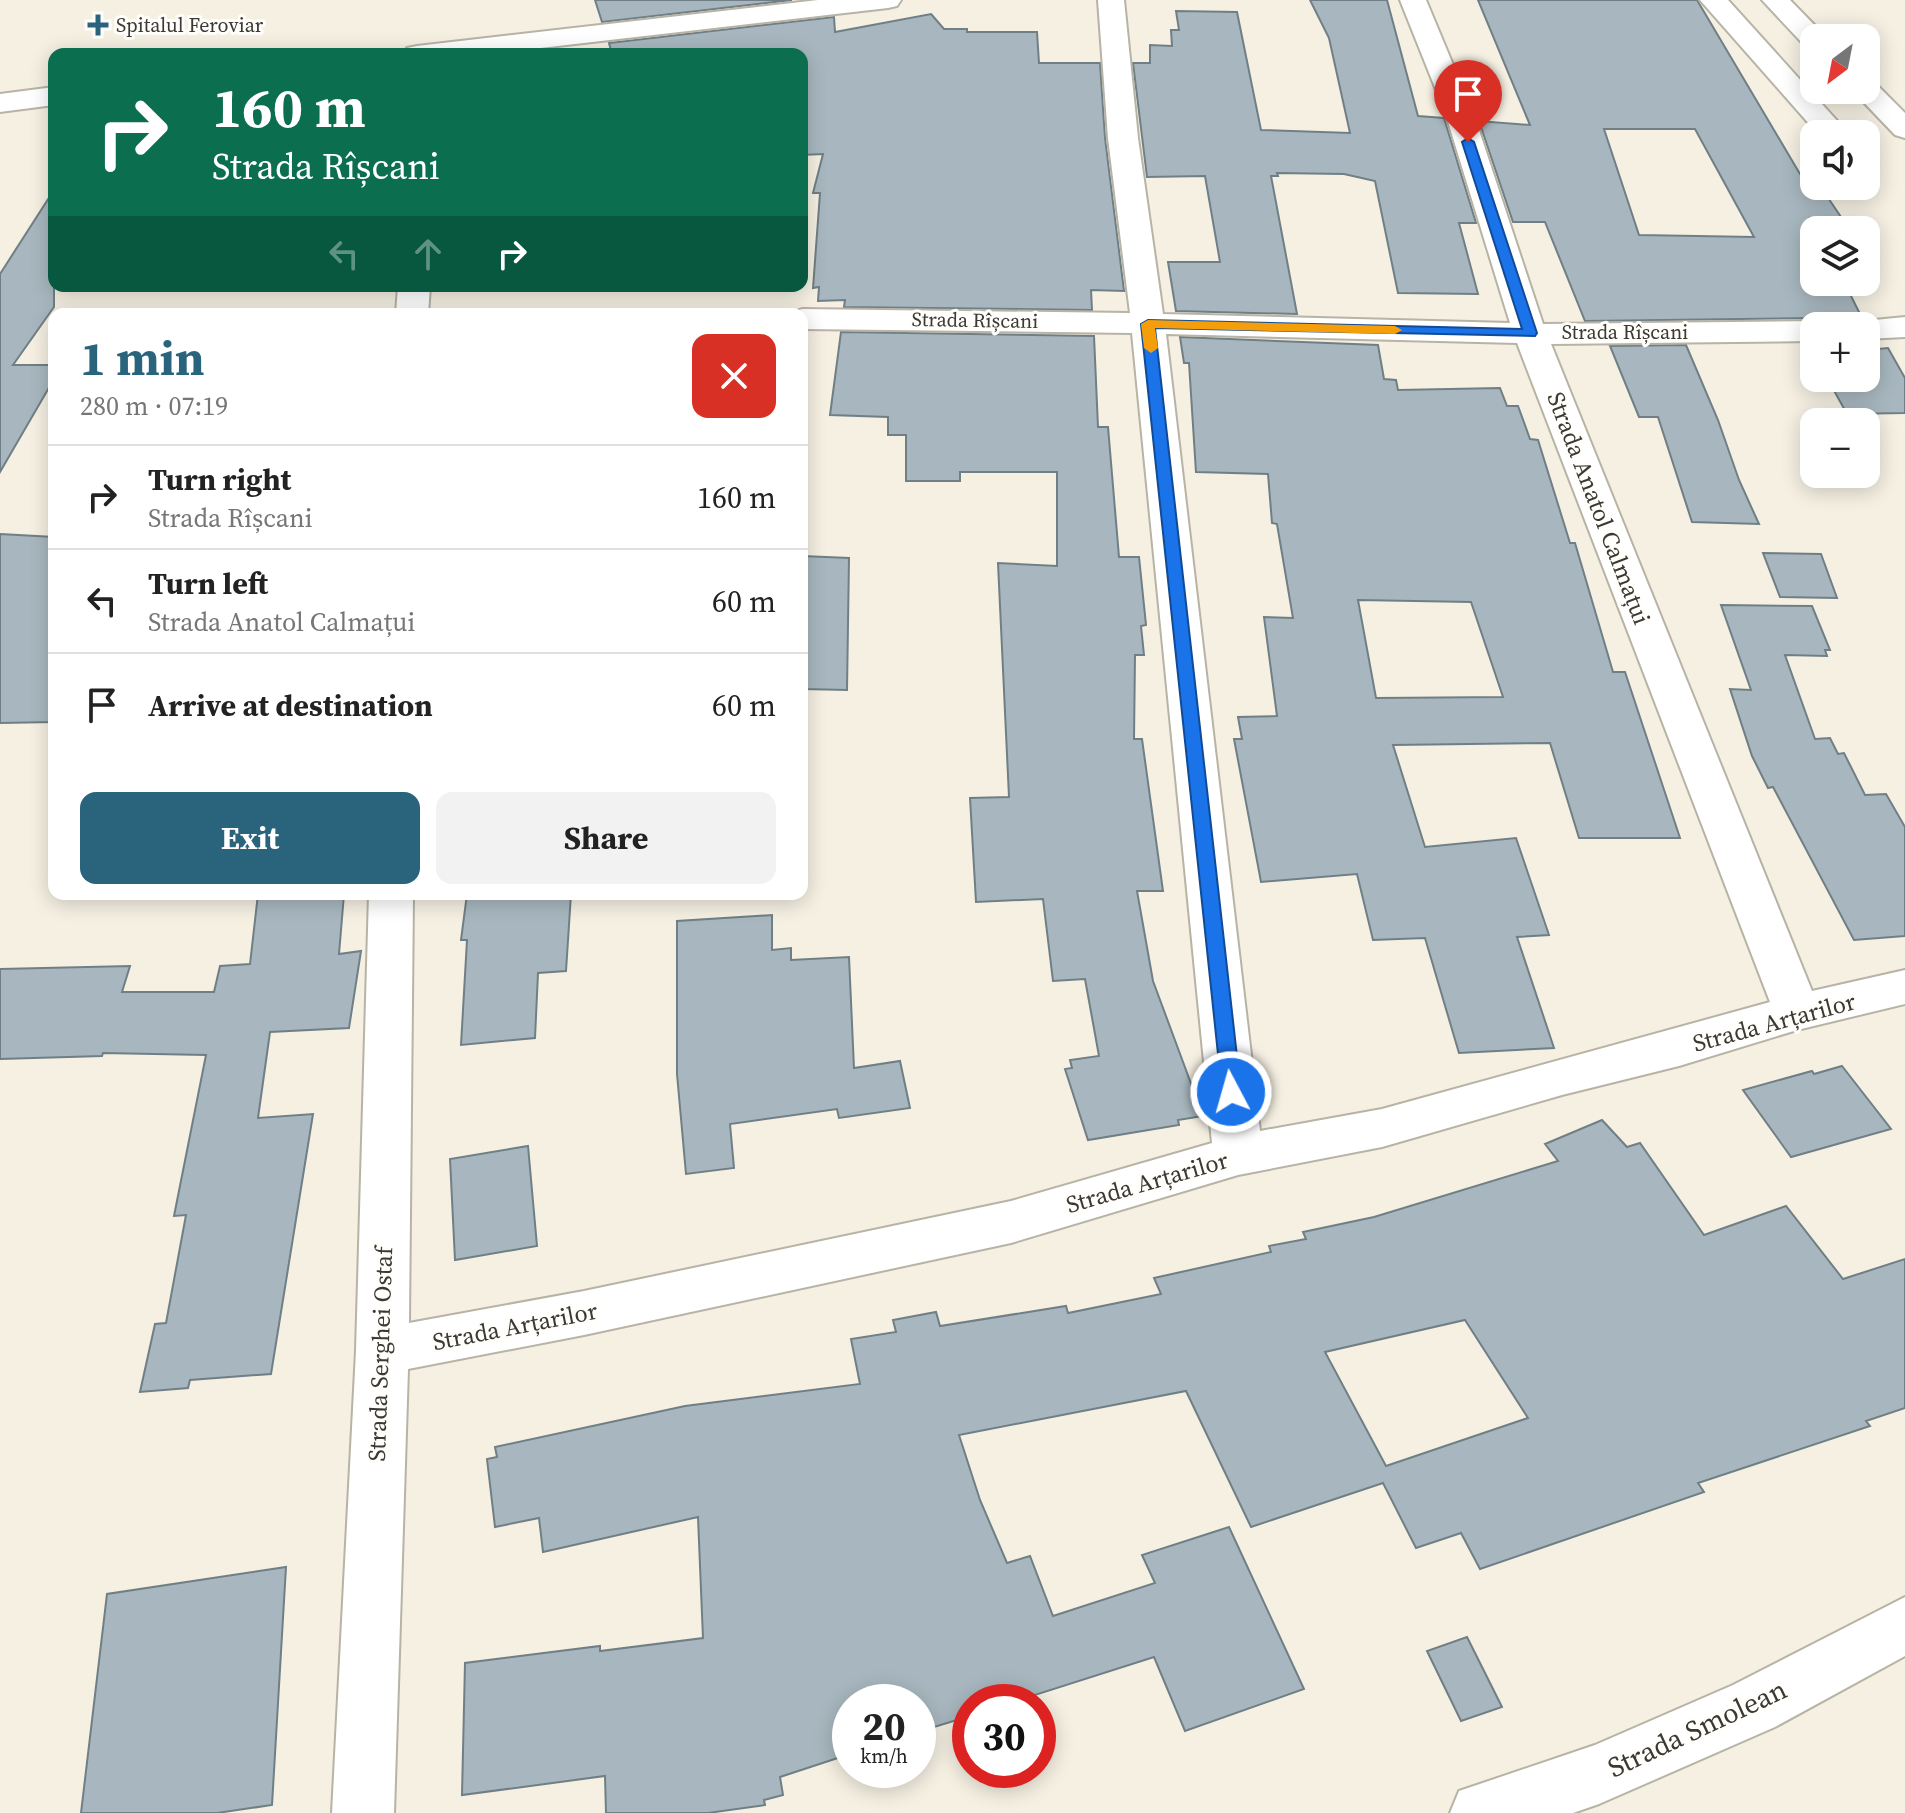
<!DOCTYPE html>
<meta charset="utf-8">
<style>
body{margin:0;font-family:"Source Serif 4",serif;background:#f2f2f2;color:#222;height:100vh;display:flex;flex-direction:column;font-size:30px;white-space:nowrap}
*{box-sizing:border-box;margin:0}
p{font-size:26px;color:#767676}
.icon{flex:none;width:44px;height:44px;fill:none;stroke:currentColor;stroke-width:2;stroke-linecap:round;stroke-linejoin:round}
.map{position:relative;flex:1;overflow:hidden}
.panel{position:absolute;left:48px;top:308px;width:760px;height:592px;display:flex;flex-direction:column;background:#fff;border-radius:16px;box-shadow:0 4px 20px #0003}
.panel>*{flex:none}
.top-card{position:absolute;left:48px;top:48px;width:760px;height:244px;border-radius:16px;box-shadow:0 4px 20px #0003;background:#0b6e4f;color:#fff;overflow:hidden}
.needle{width:52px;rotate:212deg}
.fabs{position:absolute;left:1800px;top:24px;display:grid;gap:16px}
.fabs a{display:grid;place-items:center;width:80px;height:80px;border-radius:16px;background:#fff;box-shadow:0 4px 20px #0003;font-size:40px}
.speed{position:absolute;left:832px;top:1684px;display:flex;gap:16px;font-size:40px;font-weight:700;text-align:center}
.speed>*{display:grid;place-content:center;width:104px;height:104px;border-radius:50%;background:#fff;box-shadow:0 4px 20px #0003;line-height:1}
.speed small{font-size:20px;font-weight:400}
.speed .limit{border:12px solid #d22;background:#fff;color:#111}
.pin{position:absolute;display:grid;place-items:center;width:68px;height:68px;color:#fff;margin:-82px -34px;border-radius:50% 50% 50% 0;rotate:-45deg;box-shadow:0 0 8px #0007}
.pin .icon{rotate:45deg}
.me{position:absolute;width:88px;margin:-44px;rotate:354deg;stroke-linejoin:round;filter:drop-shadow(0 0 6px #0008)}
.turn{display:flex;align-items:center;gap:28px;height:168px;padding:0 32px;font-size:36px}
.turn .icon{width:104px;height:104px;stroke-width:2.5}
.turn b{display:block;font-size:56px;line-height:68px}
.lanes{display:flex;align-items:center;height:76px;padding:0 32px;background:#0003;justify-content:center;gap:40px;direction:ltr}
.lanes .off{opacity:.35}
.round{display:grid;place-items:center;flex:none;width:84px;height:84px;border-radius:16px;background:#f2f2f2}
.head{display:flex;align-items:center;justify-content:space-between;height:136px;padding:0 32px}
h1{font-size:48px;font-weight:700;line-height:60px;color:#29647c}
.button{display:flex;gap:16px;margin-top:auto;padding:16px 32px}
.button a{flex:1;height:92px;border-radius:16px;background:#29647c;color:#fff;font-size:32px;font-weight:700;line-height:92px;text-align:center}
.button a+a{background:#f2f2f2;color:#222}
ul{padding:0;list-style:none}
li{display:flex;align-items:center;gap:24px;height:104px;padding:0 32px;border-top:2px solid #e0e0e0}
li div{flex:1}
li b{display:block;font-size:30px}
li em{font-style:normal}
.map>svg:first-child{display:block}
.building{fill:#a8b7bf;stroke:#707f85;stroke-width:2;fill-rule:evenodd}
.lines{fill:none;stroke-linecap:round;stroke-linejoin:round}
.minor-casing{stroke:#b7b3a5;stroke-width:4}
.minor{fill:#fff;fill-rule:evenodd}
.route{fill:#1a73e8;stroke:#114b97;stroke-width:2}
.slow{fill:#f59e0b}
.poi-dot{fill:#29647c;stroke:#fffefb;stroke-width:3}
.labels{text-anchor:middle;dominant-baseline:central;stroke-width:6;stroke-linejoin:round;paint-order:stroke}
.far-poi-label{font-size:20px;fill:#3b3933;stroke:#fffefb;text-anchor:start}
.far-street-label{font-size:20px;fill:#3b3933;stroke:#fffefb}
.street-label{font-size:24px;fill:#3b3933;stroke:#fffefb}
.near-street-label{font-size:28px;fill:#3b3933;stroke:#fffefb}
</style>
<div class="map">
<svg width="1905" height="1813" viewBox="0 0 1905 1813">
<rect width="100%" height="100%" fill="#f5f0e2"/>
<!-- building -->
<g class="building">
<path d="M 595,0 L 792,0 L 602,22 Z"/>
<path d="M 1310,0 L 1387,0 L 1418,116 L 1444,118 L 1476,223 L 1459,223 L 1478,294 L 1398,293 L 1375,181 L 1344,174 L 1277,173 L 1278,176 L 1271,176 L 1297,314 L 1176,311 L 1168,262 L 1220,262 L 1205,176 L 1147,177 L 1133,63 L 1150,63 L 1150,45 L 1172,46 L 1171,30 L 1179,30 L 1176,11 L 1237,12 L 1261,130 L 1350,133 L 1329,38 Z"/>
<path d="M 1478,0 L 1697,0 L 1800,174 L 1812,174 L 1814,186 L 1820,186 L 1841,217 L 1810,218 L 1817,230 L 1814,230 L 1814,282 L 1844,282 L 1862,318 L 1854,319 L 1849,326 L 1830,326 L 1827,321 L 1814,318 L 1585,321 L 1545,222 L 1513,222 L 1479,121 L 1530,125 ZM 1604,129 L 1695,129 L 1754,237 L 1639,235 Z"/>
<path d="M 931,14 L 944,29 L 967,29 L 967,32 L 1037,32 L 1039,63 L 1100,63 L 1105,138 L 1124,291 L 1091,290 L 1092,310 L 844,307 L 845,300 L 818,301 L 819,287 L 813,288 L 820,193 L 813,193 L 823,154 L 802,155 L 802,54 L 612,54 L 609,43 L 834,17 L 835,32 Z"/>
<path d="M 54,190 L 54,307 L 13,365 L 54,365 L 54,379 L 0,472 L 0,274 Z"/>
<path d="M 841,332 L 1094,336 L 1098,427 L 1108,427 L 1119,557 L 1139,557 L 1146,625 L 1141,626 L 1144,655 L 1135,655 L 1134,739 L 1142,739 L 1163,891 L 1137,891 L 1153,981 L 1203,1116 L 1178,1120 L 1179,1125 L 1088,1140 L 1065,1069 L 1072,1068 L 1070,1060 L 1099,1056 L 1085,979 L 1053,981 L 1043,899 L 976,902 L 970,798 L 1009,797 L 998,563 L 1057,566 L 1057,472 L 960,472 L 960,481 L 906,481 L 906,435 L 888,435 L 888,417 L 830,415 Z"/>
<path d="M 1180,337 L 1378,345 L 1384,379 L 1396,380 L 1398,390 L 1500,388 L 1507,406 L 1518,406 L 1530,439 L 1538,440 L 1570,543 L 1575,543 L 1613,672 L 1625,672 L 1680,838 L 1579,838 L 1550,743 L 1393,745 L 1425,847 L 1516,838 L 1549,935 L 1517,937 L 1554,1048 L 1459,1053 L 1425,938 L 1373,940 L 1357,874 L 1261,882 L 1234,739 L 1242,739 L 1238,717 L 1277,716 L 1264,617 L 1293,618 L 1277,524 L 1272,523 L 1268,474 L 1196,472 L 1189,363 L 1184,363 ZM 1358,600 L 1471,602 L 1503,697 L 1376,698 Z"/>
<path d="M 1866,342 L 1874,342 L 1878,349 L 1888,348 L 1905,378 L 1905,413 L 1847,414 L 1827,378 L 1866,378 Z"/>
<path d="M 1686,345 L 1718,420 L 1739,480 L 1759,524 L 1692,522 L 1658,417 L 1639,417 L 1610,346 Z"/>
<path d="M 0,534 L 54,537 L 54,722 L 0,723 Z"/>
<path d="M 1763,553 L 1821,554 L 1837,598 L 1780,597 Z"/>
<path d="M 802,556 L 849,558 L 847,690 L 802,689 Z"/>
<path d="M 1721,605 L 1812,606 L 1830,650 L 1825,650 L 1827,656 L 1785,655 L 1815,739 L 1830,738 L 1838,754 L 1844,753 L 1865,795 L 1886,794 L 1905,827 L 1905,936 L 1854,940 L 1773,787 L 1768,788 L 1752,756 L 1730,689 L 1751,690 Z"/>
<path d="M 258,894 L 344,894 L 339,954 L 361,951 L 349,1028 L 270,1032 L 258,1118 L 313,1114 L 271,1374 L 190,1380 L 188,1388 L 140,1392 L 155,1324 L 166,1323 L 186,1215 L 174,1216 L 206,1055 L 103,1053 L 102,1056 L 0,1059 L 0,969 L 130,966 L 122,992 L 214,992 L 220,966 L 250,964 Z"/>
<path d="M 467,894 L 571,894 L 566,971 L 538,973 L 535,1038 L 461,1045 L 467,940 L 461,940 Z"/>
<path d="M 772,915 L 772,950 L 791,948 L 791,960 L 849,957 L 854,1068 L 900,1061 L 910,1108 L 839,1118 L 837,1109 L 730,1124 L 734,1168 L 686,1174 L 677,1074 L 677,921 Z"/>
<path d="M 1842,1066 L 1891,1129 L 1791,1157 L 1743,1090 L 1812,1071 L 1814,1074 Z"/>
<path d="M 1602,1120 L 1627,1147 L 1640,1143 L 1704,1235 L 1786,1206 L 1843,1279 L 1905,1259 L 1905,1408 L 1866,1421 L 1870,1426 L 1698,1483 L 1704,1492 L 1480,1569 L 1461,1533 L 1416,1548 L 1383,1483 L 1251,1527 L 1186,1391 L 959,1435 L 980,1500 L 1007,1563 L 1030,1556 L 1053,1616 L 1155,1583 L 1142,1555 L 1229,1527 L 1304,1689 L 1185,1731 L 1154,1657 L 1013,1702 L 970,1702 L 970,1716 L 918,1732 L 918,1702 L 850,1702 L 850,1754 L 780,1777 L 783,1795 L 764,1800 L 765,1805 L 708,1813 L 606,1813 L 605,1776 L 462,1795 L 465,1663 L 600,1646 L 600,1651 L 703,1638 L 698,1517 L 543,1552 L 539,1518 L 495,1527 L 487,1459 L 497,1457 L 495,1447 L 685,1406 L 860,1384 L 851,1339 L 896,1332 L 893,1320 L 936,1312 L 940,1326 L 1066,1306 L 1068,1313 L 1161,1294 L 1154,1278 L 1271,1252 L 1269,1246 L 1306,1239 L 1303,1232 L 1374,1217 L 1558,1161 L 1545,1144 ZM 1465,1320 L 1528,1418 L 1386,1466 L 1325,1352 Z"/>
<path d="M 528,1146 L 537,1246 L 455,1260 L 450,1159 Z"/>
<path d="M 286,1567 L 272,1805 L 217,1813 L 81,1813 L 107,1594 Z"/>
<path d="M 1467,1637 L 1502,1707 L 1461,1721 L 1427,1651 Z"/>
</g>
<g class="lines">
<defs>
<g id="minor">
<path d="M 818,0 L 901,0 L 897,6 L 888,8 L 489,54 L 403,54 L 407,48 L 417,46 Z"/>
<path d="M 1098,0 L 1124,0 L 1138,138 L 1163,314 L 1510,323 L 1446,115 L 1400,0 L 1426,0 L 1474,115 L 1543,324 L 1814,321 L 1826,324 L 1827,326 L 1814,326 L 1814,341 L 1551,344 L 1812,991 L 1905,970 L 1905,1004 L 1797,1030 L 1679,1066 L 1562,1095 L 1382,1147 L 1238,1175 L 1011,1243 L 584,1335 L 408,1369 L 394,1813 L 332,1813 L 356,1351 L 369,894 L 413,894 L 409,1323 L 584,1291 L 1011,1201 L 1212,1143 L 1132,333 L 802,329 L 802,314 L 789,314 L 802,309 L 1130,313 L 1108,138 ZM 1166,334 L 1517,343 L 1770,1002 L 1382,1109 L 1260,1131 Z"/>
<path d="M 1700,0 L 1728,0 L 1849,134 L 1818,134 Z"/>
<path d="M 1762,0 L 1790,0 L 1827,38 L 1814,38 L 1814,47 L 1804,45 Z"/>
<path d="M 1866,82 L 1876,84 L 1905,113 L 1905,138 L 1895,135 L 1852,90 L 1866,90 Z"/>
<path d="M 54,87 L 54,105 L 0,112 L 0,94 Z"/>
<path d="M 398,286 L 430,286 L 428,314 L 396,314 Z"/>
<path d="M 1905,317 L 1905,337 L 1866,339 L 1866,326 L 1852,326 L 1854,322 Z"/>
<path d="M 1905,1597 L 1905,1656 L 1775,1727 L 1599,1804 L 1573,1813 L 1450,1813 L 1459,1791 L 1595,1745 L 1733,1685 Z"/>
</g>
</defs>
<!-- minor casing -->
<use href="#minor" class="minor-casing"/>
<!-- minor -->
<use href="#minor" class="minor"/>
</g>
<!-- route -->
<path class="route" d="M 1468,138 L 1474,142 L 1537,333 L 1535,336 L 1155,328 L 1241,1092 L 1238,1098 L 1224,1098 L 1222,1092 L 1141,324 L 1148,320 L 1522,329 L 1462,142 Z"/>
<!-- slow -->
<path class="slow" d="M 1148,320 L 1395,326 L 1402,330 L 1395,334 L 1155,328 L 1158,348 L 1151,353 L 1144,348 L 1141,324 Z"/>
<!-- markers -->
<path class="poi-dot" d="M94 13h8v8h8v8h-8v8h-8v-8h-8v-8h8z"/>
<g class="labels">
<!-- far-poi labels -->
<g class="far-poi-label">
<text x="116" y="25">Spitalul Feroviar</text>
</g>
<!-- far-street labels -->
<g class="far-street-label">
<text transform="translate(975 320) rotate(1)">Strada Rîșcani</text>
<text x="1625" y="332">Strada Rîșcani</text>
</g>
<!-- street labels -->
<g class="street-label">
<text transform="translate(1599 508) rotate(69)">Strada Anatol Calmațui</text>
<text transform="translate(1774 1022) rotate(-15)">Strada Arțarilor</text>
<text transform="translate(1147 1182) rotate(-16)">Strada Arțarilor</text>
<text transform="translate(515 1326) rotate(-11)">Strada Arțarilor</text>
<text transform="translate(380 1354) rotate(-88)">Strada Serghei Ostaf</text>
</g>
<!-- near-street labels -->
<g class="near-street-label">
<text transform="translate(1697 1728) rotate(-25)">Strada Smolean</text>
</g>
</g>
</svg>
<div class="fabs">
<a><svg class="needle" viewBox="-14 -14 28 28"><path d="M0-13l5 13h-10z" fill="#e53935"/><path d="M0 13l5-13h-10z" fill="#767676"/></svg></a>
<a><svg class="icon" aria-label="sound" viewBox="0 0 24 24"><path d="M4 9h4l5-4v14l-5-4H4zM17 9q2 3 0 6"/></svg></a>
<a><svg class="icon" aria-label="layers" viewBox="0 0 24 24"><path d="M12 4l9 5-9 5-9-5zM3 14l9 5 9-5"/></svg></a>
<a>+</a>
<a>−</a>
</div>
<div class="speed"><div>20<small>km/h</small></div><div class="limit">30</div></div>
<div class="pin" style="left:1468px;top:142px;background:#d93025"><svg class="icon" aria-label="arrive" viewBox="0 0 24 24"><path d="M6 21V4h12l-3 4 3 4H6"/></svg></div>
<svg class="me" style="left:1231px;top:1092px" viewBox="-20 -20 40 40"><circle r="17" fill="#1a73e8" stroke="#fff" stroke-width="3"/><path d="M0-11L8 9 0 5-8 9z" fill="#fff"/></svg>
<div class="top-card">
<div class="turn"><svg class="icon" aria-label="right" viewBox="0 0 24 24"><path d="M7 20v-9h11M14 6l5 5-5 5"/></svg><div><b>160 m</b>Strada Rîșcani</div></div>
<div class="lanes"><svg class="icon off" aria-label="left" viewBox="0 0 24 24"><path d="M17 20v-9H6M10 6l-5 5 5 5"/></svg><svg class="icon off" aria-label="ahead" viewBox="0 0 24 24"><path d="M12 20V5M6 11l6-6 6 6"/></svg><svg class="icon" aria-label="right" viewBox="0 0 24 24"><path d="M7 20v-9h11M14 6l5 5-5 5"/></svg></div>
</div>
<section class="panel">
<div class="head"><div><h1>1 min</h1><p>280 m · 07:19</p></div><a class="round" style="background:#d93025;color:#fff"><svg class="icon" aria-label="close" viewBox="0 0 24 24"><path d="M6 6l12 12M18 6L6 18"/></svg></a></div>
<ul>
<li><svg class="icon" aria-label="right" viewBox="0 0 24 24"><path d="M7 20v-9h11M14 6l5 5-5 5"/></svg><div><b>Turn right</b><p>Strada Rîșcani</p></div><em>160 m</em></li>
<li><svg class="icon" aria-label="left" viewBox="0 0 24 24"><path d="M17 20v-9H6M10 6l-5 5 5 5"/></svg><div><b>Turn left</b><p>Strada Anatol Calmațui</p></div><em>60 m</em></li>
<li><svg class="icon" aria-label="arrive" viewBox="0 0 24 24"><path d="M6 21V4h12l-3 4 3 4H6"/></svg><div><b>Arrive at destination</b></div><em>60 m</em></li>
</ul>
<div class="button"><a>Exit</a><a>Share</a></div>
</section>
</div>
